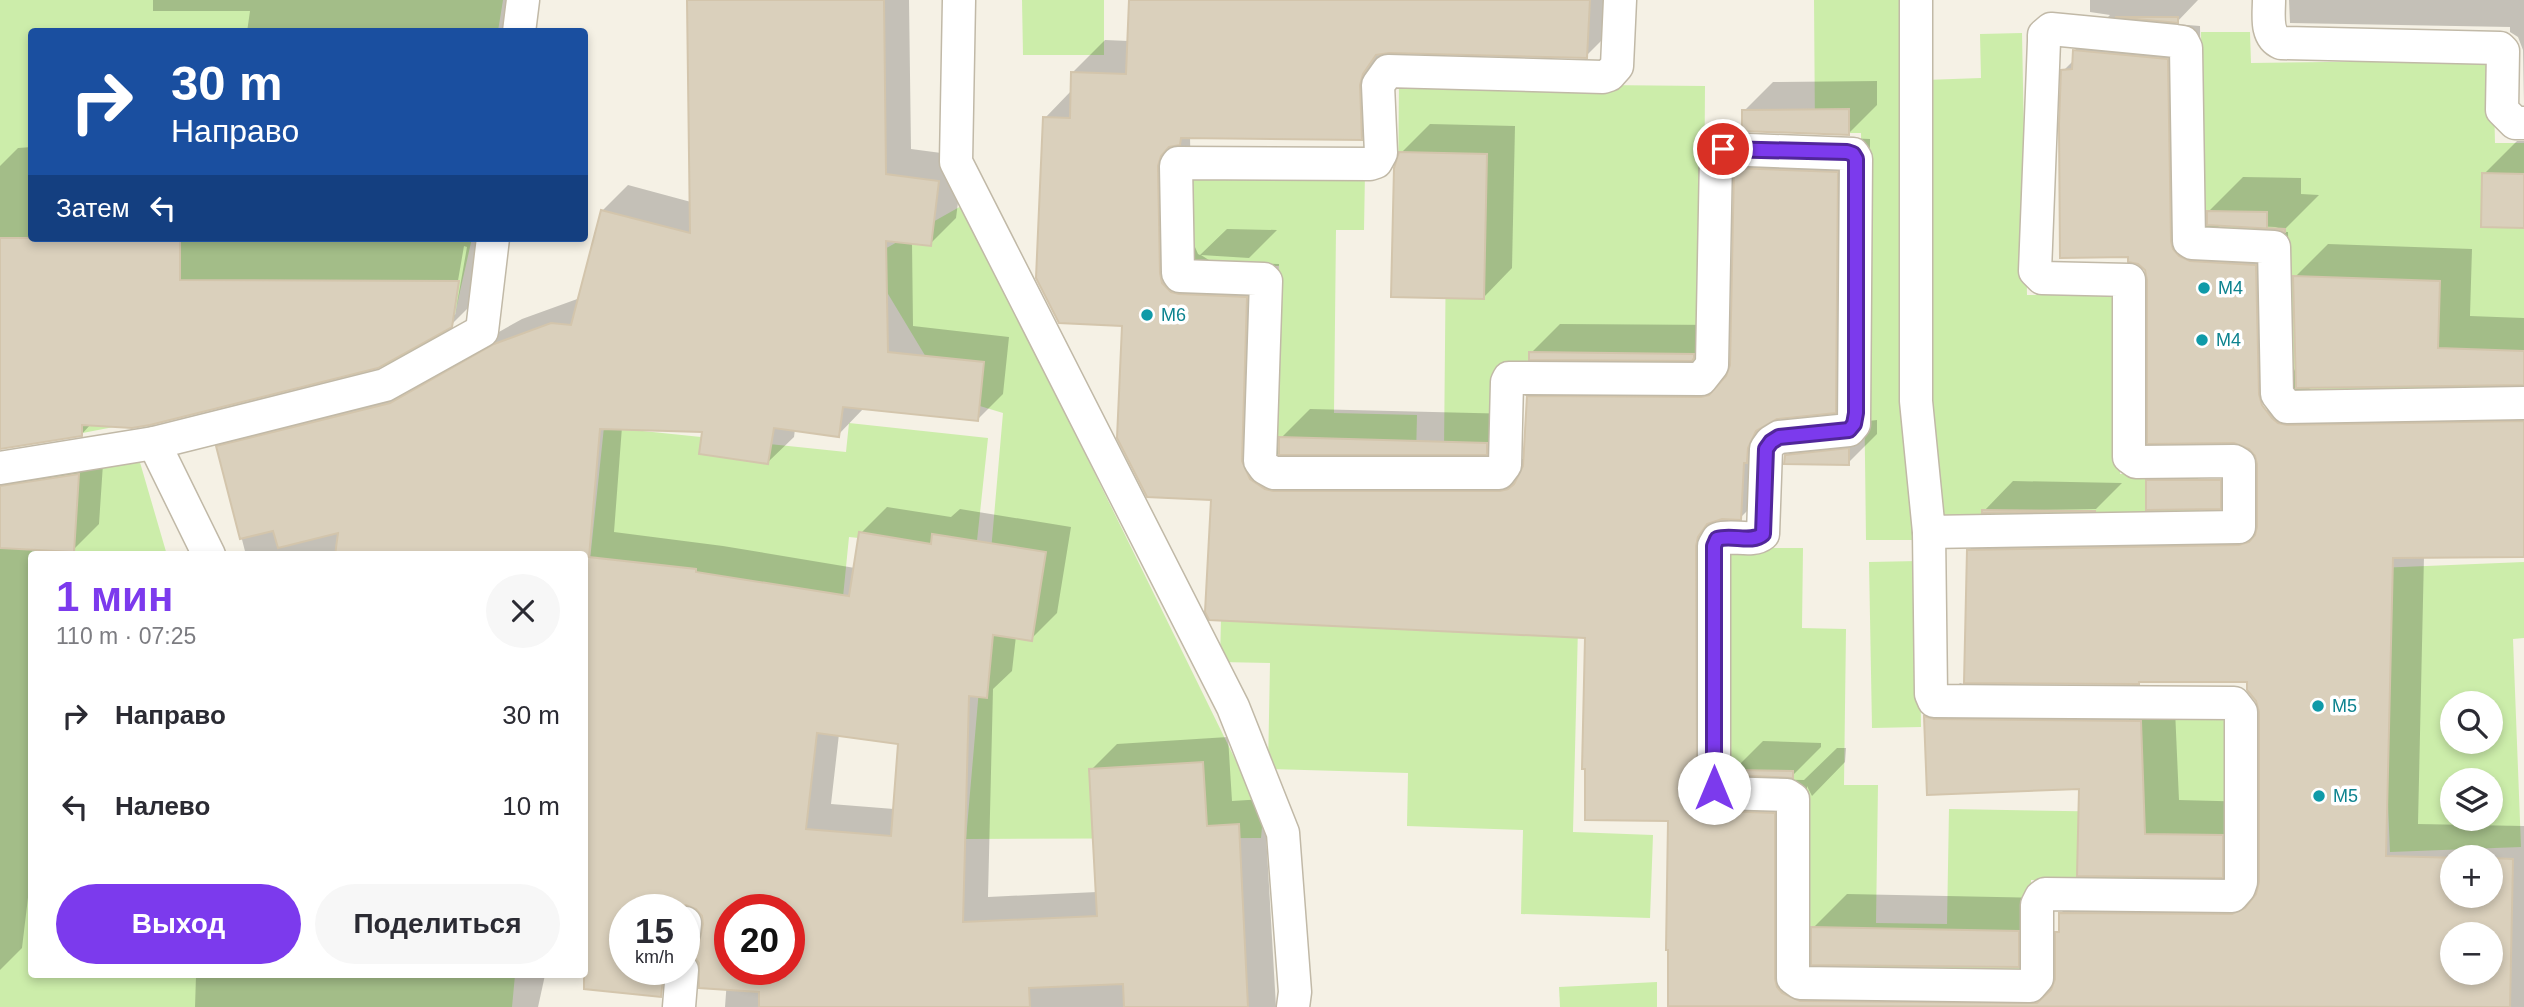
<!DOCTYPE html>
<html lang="ru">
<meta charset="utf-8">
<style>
body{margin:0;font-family:Arial,sans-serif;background:#f7f7f7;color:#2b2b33;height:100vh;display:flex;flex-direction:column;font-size:26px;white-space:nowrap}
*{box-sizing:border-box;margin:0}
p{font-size:23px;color:#7c7c81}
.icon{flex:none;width:38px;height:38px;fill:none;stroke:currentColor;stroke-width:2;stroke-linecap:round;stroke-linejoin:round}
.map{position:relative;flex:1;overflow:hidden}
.side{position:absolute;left:28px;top:551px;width:560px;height:427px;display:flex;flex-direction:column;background:#fff;border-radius:7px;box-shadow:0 4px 10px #0003}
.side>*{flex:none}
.hud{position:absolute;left:28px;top:28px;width:560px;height:214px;border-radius:7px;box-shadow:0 4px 10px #0003;background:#1a4fa0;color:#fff;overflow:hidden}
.controls{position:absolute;left:2440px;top:691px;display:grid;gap:14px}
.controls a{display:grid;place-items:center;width:63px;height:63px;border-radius:50%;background:#fff;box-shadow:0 4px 10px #0003;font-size:35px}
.speed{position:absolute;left:609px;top:894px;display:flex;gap:14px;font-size:35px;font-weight:700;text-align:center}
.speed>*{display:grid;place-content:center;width:91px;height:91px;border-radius:50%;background:#fff;box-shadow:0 4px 10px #0003;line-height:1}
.speed small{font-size:18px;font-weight:400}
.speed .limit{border:10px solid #d22;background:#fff;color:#111}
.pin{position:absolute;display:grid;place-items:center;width:60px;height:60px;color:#fff;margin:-30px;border:4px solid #fff;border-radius:50%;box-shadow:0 2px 7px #0007}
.me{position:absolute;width:77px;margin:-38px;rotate:0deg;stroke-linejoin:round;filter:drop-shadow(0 0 5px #0008)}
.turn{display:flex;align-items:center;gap:24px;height:147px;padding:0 28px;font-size:32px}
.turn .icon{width:91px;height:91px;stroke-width:2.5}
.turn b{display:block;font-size:49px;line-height:60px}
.then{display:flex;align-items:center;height:66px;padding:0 28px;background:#0003;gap:14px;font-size:26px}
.round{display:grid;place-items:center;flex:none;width:74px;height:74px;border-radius:37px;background:#f7f7f7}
.overview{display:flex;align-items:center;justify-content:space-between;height:119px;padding:0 28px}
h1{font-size:42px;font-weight:800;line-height:52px;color:#7c3aed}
.cta{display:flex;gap:14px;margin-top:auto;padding:14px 28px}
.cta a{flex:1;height:80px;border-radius:42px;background:#7c3aed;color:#fff;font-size:28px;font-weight:800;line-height:80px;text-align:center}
.cta a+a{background:#f7f7f7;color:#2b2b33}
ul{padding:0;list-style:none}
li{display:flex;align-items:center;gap:21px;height:91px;padding:0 28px}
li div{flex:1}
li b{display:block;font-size:26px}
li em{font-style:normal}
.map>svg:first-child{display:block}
.green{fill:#ccedaa;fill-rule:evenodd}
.shadow{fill:#0003;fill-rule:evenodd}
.building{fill:#dad0bc;stroke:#d3c5ac;stroke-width:2;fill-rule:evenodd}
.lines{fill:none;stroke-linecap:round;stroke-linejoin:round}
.service-casing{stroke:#c1b9a7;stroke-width:35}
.service{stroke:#fff;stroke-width:32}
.route-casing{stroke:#51269a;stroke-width:18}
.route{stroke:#7c3aed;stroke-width:12}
.culture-dot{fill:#0f9aa8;stroke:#fff;stroke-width:2.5}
.labels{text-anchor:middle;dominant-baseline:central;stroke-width:7;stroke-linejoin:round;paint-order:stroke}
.culture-label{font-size:18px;fill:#0d838f;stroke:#fff;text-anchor:start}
</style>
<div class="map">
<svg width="2524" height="1007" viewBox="0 0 2524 1007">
<rect width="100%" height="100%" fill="#f5f1e5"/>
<!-- green -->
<g class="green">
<path d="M 0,0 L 503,0 L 498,31 L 32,32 L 32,238 L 472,238 L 452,327 L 408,360 L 160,418 L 0,449 Z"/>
<path d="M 1022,0 L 1104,0 L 1104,55 L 1023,55 Z"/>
<path d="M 1814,0 L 1908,0 L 1915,540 L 1866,540 L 1861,133 L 1815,133 Z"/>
<path d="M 2201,32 L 2250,32 L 2251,63 L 2493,60 L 2495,143 L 2524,143 L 2524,392 L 2287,394 L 2286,235 L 2203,235 Z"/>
<path d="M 2022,33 L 2027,295 L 2117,294 L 2120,474 L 2198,472 L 2199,520 L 1933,524 L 1925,80 L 1981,78 L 1980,34 Z"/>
<path d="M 1399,83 L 1705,86 L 1703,365 L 1501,363 L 1500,451 L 1444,450 L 1446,241 L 1398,193 Z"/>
<path d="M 1189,170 L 1365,172 L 1364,230 L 1336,230 L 1334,413 L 1417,415 L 1416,456 L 1277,454 L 1279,266 L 1188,265 Z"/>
<path d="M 963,205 L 1263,816 L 1261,838 L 966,839 L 1003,413 L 950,397 L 867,259 Z"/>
<path d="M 849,423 L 988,438 L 976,550 L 849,537 L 842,607 L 586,598 L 604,427 L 846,452 Z"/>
<path d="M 139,459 L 167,555 L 32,555 L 32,975 L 515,975 L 512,1007 L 0,1007 L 0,482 Z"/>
<path d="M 1726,548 L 1803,548 L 1802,628 L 1846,629 L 1844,785 L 1878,785 L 1876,923 L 1947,924 L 1949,809 L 2127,812 L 2129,714 L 2233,716 L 2231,883 L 2031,880 L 2029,969 L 1804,966 L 1807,790 L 1723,788 Z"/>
<path d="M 1919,561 L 1921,727 L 1872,728 L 1869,562 Z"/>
<path d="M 2524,562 L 2524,638 L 2513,639 L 2521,847 L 2390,852 L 2381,636 L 2278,572 ZM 2452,704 L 2490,704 L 2490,742 L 2452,742 ZM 2452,780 L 2490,780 L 2490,819 L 2452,819 Z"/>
<path d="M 1221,618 L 1578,627 L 1573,832 L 1653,835 L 1650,918 L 1521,914 L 1523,830 L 1407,826 L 1408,773 L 1268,769 L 1270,663 L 1220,662 Z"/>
<path d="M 1657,982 L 1657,1007 L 1560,1007 L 1559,987 Z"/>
</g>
<!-- shadow -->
<g class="shadow">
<path d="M 153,0 L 518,0 L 514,32 L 247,32 L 250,11 L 153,11 Z"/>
<path d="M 689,0 L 909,0 L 911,149 L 964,156 L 956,218 L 930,244 L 912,242 L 913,326 L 1009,337 L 1003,394 L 977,420 L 864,408 L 838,435 L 795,429 L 794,437 L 768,462 L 704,430 L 622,427 L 614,532 L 723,546 L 855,568 L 861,533 L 887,507 L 951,517 L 960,509 L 1071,527 L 1057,613 L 1031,639 L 1016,636 L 1012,671 L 993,689 L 988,897 L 1097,892 L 1091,770 L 1117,744 L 1228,737 L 1232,801 L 1264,799 L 1276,1007 L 725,1007 L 730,938 L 730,970 L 789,970 L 789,910 L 730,910 L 703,914 L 697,907 L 688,903 L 673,910 L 640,910 L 584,555 L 246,555 L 218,447 L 244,421 L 417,378 L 522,319 L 580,298 L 602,211 L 628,185 L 691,202 ZM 839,734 L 900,742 L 894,809 L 831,804 Z"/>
<path d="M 1131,0 L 1621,0 L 1619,23 L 1586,56 L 1392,51 L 1394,106 L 1361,139 L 1190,136 L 1192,240 L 1198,254 L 1200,255 L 1227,229 L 1277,230 L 1249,258 L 1201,255 L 1212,262 L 1279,264 L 1274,426 L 1280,446 L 1281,438 L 1310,409 L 1515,414 L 1515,424 L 1486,453 L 1293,453 L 1308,459 L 1525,459 L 1529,397 L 1562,364 L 1732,365 L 1736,169 L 1769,135 L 1870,139 L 1868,378 L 1835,411 L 1780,417 L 1773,485 L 1740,518 L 1728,518 L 1730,761 L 1736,768 L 1763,741 L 1821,743 L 1821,747 L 1792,776 L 1742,774 L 1753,779 L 1804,780 L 1837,748 L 1846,748 L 1845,762 L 1812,796 L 1807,786 L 1807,944 L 1810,954 L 1813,957 L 1813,928 L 1847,894 L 2052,898 L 2052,932 L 2018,966 L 1818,964 L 1834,969 L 2057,972 L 2057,933 L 2061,929 L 2061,913 L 2094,880 L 2261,882 L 2261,712 L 2249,680 L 1969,550 L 2002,517 L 2259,513 L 2257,455 L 2149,280 L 2063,71 L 2074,60 L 2075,50 L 2110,15 L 2090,12 L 2090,0 L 2198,0 L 2175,24 L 2200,26 L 2203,207 L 2205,216 L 2209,220 L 2209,211 L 2243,177 L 2301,178 L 2301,194 L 2319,195 L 2284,230 L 2275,227 L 2214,224 L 2224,229 L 2288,232 L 2291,361 L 2297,376 L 2295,277 L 2328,244 L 2472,249 L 2470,316 L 2524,318 L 2524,383 L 2308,387 L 2312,391 L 2321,393 L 2524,390 L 2524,555 L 2424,556 L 2418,824 L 2524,826 L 2524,1007 L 1749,1007 L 1670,819 L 1587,636 L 1212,498 L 1045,118 L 1072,90 L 1072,73 L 1105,40 L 1129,41 ZM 2258,398 L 2269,410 L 2265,410 ZM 2452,858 L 2490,858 L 2490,896 L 2452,896 ZM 2452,934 L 2490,934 L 2490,973 L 2452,973 Z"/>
<path d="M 2289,0 L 2524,0 L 2524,102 L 2523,50 L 2518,37 L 2510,32 L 2510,27 L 2290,23 Z"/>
<path d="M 1877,81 L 1877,105 L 1848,134 L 1744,111 L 1773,82 Z"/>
<path d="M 1430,124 L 1515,126 L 1512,268 L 1483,298 L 1401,153 Z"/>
<path d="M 2517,141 L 2524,141 L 2524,226 L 2484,174 Z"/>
<path d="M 32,147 L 32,238 L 487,238 L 477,299 L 451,325 L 91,424 L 81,435 L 0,448 L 0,166 L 18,148 ZM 464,246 L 467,247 L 455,315 L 452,315 Z"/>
<path d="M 1560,324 L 1722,325 L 1722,328 L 1691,359 L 1531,353 Z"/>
<path d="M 1877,420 L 1877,434 L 1848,463 L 1786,456 L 1815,427 Z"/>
<path d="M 104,449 L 99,524 L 73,550 L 61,550 L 60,555 L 32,555 L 32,864 L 22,948 L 0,970 L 0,486 L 26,461 Z"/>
<path d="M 2013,481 L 2122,483 L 2096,509 L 1984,511 Z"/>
<path d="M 1960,683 L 1969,686 L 2174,687 L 2179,800 L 2256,802 L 2256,841 L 2222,876 L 2079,874 L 2081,788 L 1926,717 Z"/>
<path d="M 196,975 L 545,975 L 538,1007 L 195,1007 Z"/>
</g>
<!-- building -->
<g class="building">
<path d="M 687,0 L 884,0 L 886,174 L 939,181 L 931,246 L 886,241 L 888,352 L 984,362 L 978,421 L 843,407 L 839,437 L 774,428 L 768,464 L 699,454 L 702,432 L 600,429 L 589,557 L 696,569 L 696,572 L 849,596 L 859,532 L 931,544 L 932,534 L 1046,552 L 1032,641 L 993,635 L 987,698 L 969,696 L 963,922 L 1097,916 L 1089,769 L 1203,762 L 1207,826 L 1239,824 L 1248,1007 L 1124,1007 L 1123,984 L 1029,988 L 1030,1007 L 759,1007 L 759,992 L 699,988 L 699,963 L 693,955 L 684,951 L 692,949 L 699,943 L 703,924 L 702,916 L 696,909 L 686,905 L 673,910 L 625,910 L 625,970 L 664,970 L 661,997 L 584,989 L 584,555 L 335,555 L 338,533 L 278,548 L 273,531 L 240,539 L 216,446 L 390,403 L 494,344 L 551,323 L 571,325 L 601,210 L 690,233 ZM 817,733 L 898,744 L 891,836 L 806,829 ZM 730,910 L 789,910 L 789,970 L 730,970 Z"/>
<path d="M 1129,0 L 1590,0 L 1587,58 L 1389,53 L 1376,55 L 1363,74 L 1360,85 L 1362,140 L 1181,138 L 1180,145 L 1169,147 L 1161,156 L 1158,166 L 1160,273 L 1162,283 L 1171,292 L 1179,294 L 1247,297 L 1242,461 L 1250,479 L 1265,489 L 1273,491 L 1500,491 L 1508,489 L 1514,484 L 1523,466 L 1527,396 L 1701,397 L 1709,395 L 1726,376 L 1730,365 L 1734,168 L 1838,172 L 1836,413 L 1777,419 L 1756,431 L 1748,448 L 1747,463 L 1744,463 L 1741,520 L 1722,519 L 1707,524 L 1698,537 L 1696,546 L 1697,794 L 1709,807 L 1720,811 L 1775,813 L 1775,979 L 1777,987 L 1782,993 L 1800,1001 L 2037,1003 L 2051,990 L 2055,979 L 2055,932 L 2059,932 L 2059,913 L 2232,914 L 2245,908 L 2256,894 L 2259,882 L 2259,712 L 2256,701 L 2247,690 L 2247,682 L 2139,682 L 2139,684 L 1964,683 L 1967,550 L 2239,545 L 2249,542 L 2255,535 L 2257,527 L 2257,464 L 2255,456 L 2249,449 L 2234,443 L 2147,444 L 2147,280 L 2145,270 L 2138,264 L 2128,262 L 2128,257 L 2060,258 L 2059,124 L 2061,70 L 2072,69 L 2073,50 L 2168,59 L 2171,241 L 2173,249 L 2179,256 L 2190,261 L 2256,265 L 2259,394 L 2262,405 L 2272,418 L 2278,423 L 2287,425 L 2524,421 L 2524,557 L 2393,558 L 2386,856 L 2461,858 L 2452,858 L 2452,896 L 2490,896 L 2490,858 L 2513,859 L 2510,1007 L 1668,1006 L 1668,950 L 1666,950 L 1668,821 L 1585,820 L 1585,769 L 1582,769 L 1585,638 L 1209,620 L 1205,612 L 1211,500 L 1147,497 L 1117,438 L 1122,326 L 1059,323 L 1036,278 L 1043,117 L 1070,118 L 1071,72 L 1126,74 ZM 2452,934 L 2490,934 L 2490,973 L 2452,973 Z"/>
<path d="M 2115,17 L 2178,17 L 2178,23 Z"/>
<path d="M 1849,109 L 1849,135 L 1742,131 L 1742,110 Z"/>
<path d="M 1399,152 L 1487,154 L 1484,299 L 1391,297 L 1394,168 Z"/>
<path d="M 2482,173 L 2524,174 L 2524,228 L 2481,227 Z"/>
<path d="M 2207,211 L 2267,212 L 2267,228 L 2285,229 L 2285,232 L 2275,229 L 2207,225 Z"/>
<path d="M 0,238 L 180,238 L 180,280 L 459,281 L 452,327 L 378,368 L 150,425 L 132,428 L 82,425 L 82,436 L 0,449 Z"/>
<path d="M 2293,276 L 2440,281 L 2438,348 L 2524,351 L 2524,385 L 2296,388 Z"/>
<path d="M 1529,352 L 1694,354 L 1694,358 L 1692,361 L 1529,360 Z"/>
<path d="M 1279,437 L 1487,443 L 1487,455 L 1279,455 Z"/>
<path d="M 1849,448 L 1849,465 L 1784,464 L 1785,455 Z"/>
<path d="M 79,474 L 74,552 L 0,548 L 0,486 Z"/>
<path d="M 2146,480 L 2221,480 L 2221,509 L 2146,510 Z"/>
<path d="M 1982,510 L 2096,511 L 1982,513 Z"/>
<path d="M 1924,716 L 1934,719 L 2141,721 L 2145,834 L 2223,835 L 2223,878 L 2077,876 L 2079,789 L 1927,795 Z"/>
<path d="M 1732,770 L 1793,771 L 1793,778 L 1732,775 Z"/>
<path d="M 1811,927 L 2019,931 L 2019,967 L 1811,965 Z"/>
</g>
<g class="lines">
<defs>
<g id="service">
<path d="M 959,0 L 956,162 L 1233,707 L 1283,833 L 1295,992 L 1293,1007"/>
<path d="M 1620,0 L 1617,66 L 1609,75 L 1603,77 L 1388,71 L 1378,85 L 1381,153 L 1376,162 L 1370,164 L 1178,163 L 1176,166 L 1178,273 L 1180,276 L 1264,279 L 1266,281 L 1260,461 L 1265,468 L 1274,473 L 1499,473 L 1505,465 L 1507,382 L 1509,378 L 1701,379 L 1712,365 L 1716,157 L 1723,149 L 1853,154 L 1856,159 L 1854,424 L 1849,430 L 1779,437 L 1771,442 L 1766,449 L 1763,534 C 1752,543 1732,534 1718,539 L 1714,546 L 1714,787 L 1721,793 L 1787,795 L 1793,799 L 1793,978 L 1800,983 L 2030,986 L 2037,978 L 2037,905 L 2041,897 L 2045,894 L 2232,896 L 2239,888 L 2241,882 L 2241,712 L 2234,703 L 1934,701 L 1931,694 L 1929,532"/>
<path d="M 1916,0 L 1916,401 L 1929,532 L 2239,527 L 2239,464 L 2234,461 L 2136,462 L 2129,457 L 2129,280 L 2042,278 L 2035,271 L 2044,41 L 2044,35 L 2051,29 L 2176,41 L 2183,42 L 2186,48 L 2189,241 L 2192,243 L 2274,247 L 2277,394 L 2287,407 L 2524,403"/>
<path d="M 2269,0 C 2269,15 2265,36 2281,43 L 2500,48 L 2503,51 L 2502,110 L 2515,123 L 2524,123"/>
<path d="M 519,32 L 523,0"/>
<path d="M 154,443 L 209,555"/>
<path d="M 0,468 L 154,443 L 385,385 L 482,331 L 493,238"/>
<path d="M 684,933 L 685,923"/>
<path d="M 679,1007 L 682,970"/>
</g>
</defs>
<!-- service casing -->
<use href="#service" class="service-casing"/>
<!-- service -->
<use href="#service" class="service"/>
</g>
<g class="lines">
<defs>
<path id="route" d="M 1714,788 L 1714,546 L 1717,539 C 1732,534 1752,544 1763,534 L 1766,449 L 1771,442 L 1779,437 L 1849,430 L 1854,424 L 1856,413 L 1856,159 L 1853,154 L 1847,152 L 1723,149"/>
</defs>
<!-- route casing -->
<use href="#route" class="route-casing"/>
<!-- route -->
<use href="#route" class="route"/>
</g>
<!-- markers -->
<g class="culture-dot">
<circle cx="2204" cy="288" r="7"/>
<circle cx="1147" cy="315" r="7"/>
<circle cx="2202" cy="340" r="7"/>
<circle cx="2318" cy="706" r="7"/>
<circle cx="2319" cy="796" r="7"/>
</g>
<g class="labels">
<!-- culture labels -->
<g class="culture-label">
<text x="2218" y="288">М4</text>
<text x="1161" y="315">М6</text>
<text x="2216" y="340">M4</text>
<text x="2332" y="706">М5</text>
<text x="2333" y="796">M5</text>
</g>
</g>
</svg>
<div class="controls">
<a><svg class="icon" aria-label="search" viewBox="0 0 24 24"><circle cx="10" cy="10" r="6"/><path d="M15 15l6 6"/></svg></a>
<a><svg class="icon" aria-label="layers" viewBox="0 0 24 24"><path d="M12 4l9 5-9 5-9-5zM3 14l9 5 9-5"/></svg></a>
<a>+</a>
<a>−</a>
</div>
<div class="speed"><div>15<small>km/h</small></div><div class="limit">20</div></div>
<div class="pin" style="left:1723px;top:149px;background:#d93025"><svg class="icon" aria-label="arrive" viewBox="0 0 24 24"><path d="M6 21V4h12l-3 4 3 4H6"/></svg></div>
<svg class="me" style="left:1714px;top:788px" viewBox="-20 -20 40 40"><circle r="19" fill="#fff"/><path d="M0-13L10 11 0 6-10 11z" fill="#7c3aed"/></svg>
<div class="hud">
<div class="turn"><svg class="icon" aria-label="right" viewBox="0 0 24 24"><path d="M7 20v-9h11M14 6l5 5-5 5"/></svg><div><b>30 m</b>Направо</div></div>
<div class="then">Затем<svg class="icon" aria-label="left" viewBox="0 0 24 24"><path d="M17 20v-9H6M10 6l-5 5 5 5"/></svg></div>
</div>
<section class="side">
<div class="overview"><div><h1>1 мин</h1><p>110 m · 07:25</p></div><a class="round"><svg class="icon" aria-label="close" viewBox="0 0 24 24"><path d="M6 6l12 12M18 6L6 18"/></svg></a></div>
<ul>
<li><svg class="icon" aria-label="right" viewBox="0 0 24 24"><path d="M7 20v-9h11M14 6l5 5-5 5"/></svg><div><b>Направо</b></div><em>30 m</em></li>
<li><svg class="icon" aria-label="left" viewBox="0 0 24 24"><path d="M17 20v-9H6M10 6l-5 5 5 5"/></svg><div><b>Налево</b></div><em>10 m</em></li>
</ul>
<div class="cta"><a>Выход</a><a>Поделиться</a></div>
</section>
</div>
